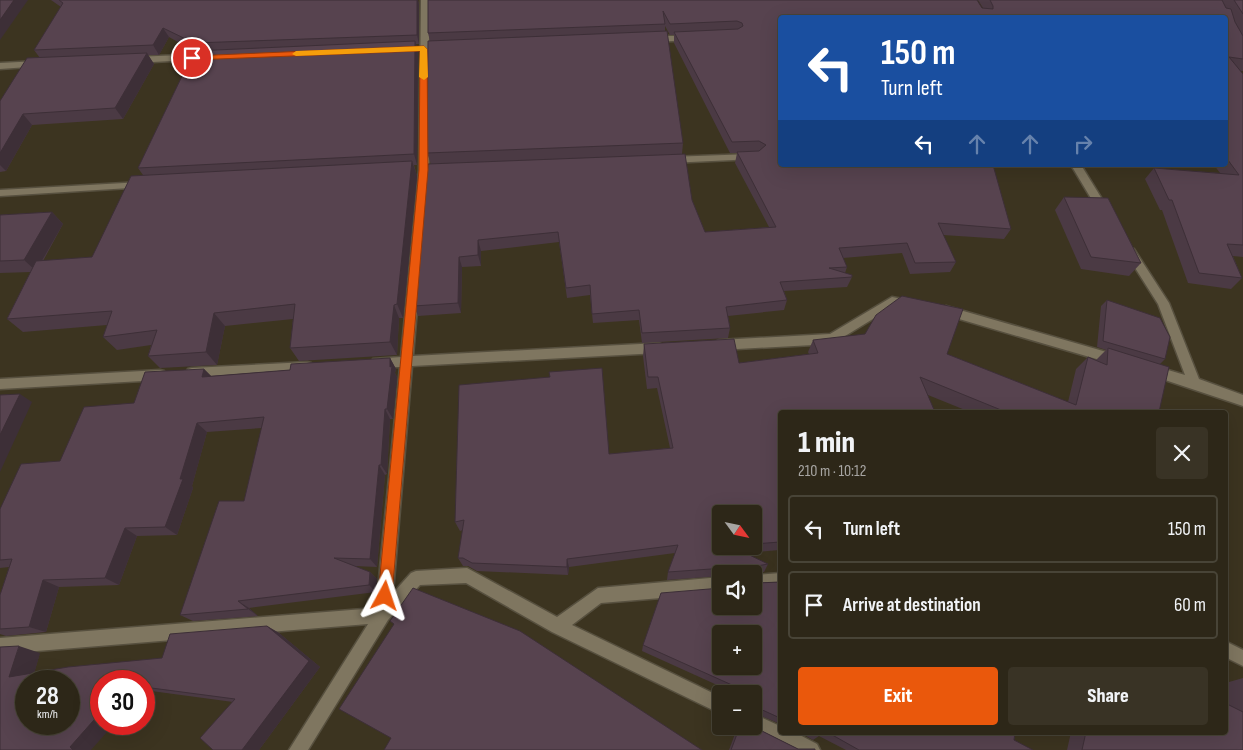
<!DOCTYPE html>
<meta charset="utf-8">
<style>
body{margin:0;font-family:"Sofia Sans Condensed",sans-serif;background:#393325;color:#f1f3f6;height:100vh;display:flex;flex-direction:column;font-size:19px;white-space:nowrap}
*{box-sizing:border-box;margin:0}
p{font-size:16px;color:#a7a5a2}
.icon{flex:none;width:28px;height:28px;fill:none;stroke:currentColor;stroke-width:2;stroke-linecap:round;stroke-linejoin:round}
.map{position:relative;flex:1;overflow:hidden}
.side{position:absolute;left:778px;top:410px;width:450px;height:325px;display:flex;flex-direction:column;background:#2d2718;border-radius:5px;box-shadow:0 5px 20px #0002,0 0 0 1px #484437}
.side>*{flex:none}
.hud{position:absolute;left:778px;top:15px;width:450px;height:152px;border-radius:5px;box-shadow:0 5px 20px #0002,0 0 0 1px #484437;background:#1a4fa0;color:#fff;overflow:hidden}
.needle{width:32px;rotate:123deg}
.controls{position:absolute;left:712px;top:505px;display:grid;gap:10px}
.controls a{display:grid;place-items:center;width:50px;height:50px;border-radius:5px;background:#2d2718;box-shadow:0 5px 20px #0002,0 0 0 1px #484437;font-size:25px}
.speed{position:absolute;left:15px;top:670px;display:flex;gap:10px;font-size:25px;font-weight:700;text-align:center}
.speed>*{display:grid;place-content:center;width:65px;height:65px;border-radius:50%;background:#2d2718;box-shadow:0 5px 20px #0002,0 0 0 1px #484437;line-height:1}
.speed small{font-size:12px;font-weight:400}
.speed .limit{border:8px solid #d22;background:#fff;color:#111}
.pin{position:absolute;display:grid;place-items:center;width:42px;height:42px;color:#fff;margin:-21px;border:2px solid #fff;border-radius:50%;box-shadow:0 1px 5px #0007}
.me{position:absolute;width:55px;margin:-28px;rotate:5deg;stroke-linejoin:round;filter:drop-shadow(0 0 4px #0008)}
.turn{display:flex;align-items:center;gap:18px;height:105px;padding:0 20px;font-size:22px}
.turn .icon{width:65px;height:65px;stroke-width:2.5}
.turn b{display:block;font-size:35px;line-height:42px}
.lanes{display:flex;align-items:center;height:48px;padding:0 20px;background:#0003;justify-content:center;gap:25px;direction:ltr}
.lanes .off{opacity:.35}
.round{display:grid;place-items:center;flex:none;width:52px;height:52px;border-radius:5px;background:#393325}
.headline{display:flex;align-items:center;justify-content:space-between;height:85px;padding:0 20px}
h1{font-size:30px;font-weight:800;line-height:38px}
.cta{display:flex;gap:10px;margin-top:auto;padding:10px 20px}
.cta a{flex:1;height:58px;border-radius:5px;background:#ea580c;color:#fff;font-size:20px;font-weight:800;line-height:58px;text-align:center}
.cta a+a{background:#393325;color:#f1f3f6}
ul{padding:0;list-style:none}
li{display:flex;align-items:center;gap:15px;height:68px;margin:0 10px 8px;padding:0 10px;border:2px solid #484437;border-radius:5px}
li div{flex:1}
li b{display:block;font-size:19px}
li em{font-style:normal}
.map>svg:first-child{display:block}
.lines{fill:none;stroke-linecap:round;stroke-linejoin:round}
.street-casing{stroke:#57503f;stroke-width:3}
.street{fill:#7f7660;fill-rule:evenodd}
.wall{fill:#4b3a44;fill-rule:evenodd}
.shaded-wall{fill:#3d2f37}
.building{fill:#57434f;stroke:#3d2f37;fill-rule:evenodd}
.route{fill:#ea580c;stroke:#983908}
.slow{fill:#f59e0b}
</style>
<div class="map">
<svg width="1243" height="750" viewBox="0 0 1243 750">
<rect width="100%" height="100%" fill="#3c3420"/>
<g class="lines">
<defs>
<g id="street">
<path d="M 421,0 L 429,0 L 429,170 L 413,356 L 659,343 L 663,345 L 665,348 L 663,351 L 659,353 L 412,366 L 393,593 L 411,573 L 416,571 L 467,568 L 557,617 L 598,588 L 721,577 L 721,593 L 601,603 L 572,625 L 721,697 L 721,714 L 552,632 L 466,583 L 420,585 L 388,620 L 308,750 L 289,750 L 368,624 L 0,654 L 0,638 L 376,608 L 400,367 L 373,367 L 371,363 L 373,359 L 401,357 L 419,170 Z"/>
<path d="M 691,36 L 695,38 L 694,40 L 651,42 L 647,39 L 651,36 Z"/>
<path d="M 206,54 L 209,55 L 209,59 L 134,63 L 130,60 L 134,57 Z"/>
<path d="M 39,61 L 43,64 L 42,66 L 0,69 L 0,63 Z"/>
<path d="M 752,154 L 757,157 L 755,159 L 669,163 L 664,160 L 669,157 Z"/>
<path d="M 1071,165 L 1081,165 L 1110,212 L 1109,215 L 1101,215 Z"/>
<path d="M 142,182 L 146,183 L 146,187 L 0,196 L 0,190 Z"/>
<path d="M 1130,248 L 1134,249 L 1169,303 L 1199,379 L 1243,395 L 1243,406 L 1147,374 L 1145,370 L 1147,366 L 1151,365 L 1185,375 L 1158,304 L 1125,252 Z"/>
<path d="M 892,297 L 913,301 L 915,304 L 909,308 L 894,306 L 832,344 L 719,350 L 715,348 L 713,345 L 715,342 L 719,340 L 830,334 Z"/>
<path d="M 946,306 L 1117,355 L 1121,356 L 1123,360 L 1121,364 L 1117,365 L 942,314 L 940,311 Z"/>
<path d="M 307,362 L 311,363 L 313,367 L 311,371 L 307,372 L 192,378 L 188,377 L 186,373 L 188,369 L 192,368 Z"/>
<path d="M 160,370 L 164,371 L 166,375 L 164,379 L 160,380 L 0,389 L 0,379 Z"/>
<path d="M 780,573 L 780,587 L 754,589 L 754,575 Z"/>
<path d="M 1225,641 L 1243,650 L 1243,666 L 1225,657 Z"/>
<path d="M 754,714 L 780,726 L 780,732 L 794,732 L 817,744 L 820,750 L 793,750 L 748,728 L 747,726 L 754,726 Z"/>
</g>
</defs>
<!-- street casing -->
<use href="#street" class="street-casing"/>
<!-- street -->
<use href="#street" class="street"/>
</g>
<!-- wall -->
<g class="wall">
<path d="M 51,0 L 418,0 L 419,5 L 419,44 L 416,44 L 418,53 L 417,165 L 414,165 L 417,176 L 403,318 L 399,318 L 397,355 L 299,361 L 290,348 L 293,319 L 225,326 L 217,365 L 160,368 L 148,356 L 151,345 L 117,350 L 103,337 L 107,325 L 23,332 L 7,319 L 31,272 L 0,273 L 0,215 L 52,212 L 63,224 L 43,261 L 92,257 L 143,175 L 138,168 L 194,51 L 169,37 L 159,55 L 148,55 L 154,64 L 123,119 L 32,125 L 6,171 L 0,172 L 0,101 L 40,58 L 34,50 L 61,7 Z"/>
<path d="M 428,0 L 983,8 L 978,0 L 1243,0 L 1243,71 L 1240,71 L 1243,74 L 1243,257 L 1233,256 L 1242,278 L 1231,289 L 1188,283 L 1162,210 L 1160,210 L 1145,179 L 1154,168 L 1220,173 L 1214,165 L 1225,165 L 1225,18 L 780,18 L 1011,229 L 1004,239 L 943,235 L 956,262 L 950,272 L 910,274 L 902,253 L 843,258 L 847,267 L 845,273 L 852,277 L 847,287 L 784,291 L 787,300 L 784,310 L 728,316 L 730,328 L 728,338 L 642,343 L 639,320 L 593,323 L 590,295 L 567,298 L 559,242 L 481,251 L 481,266 L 462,267 L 461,313 L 418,316 L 414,306 L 431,164 L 427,153 L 430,41 L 428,33 ZM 665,26 L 670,35 L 674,35 L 674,43 L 730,153 L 737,153 L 735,163 L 769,227 L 705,232 L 692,200 L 682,154 L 683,143 L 665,31 Z"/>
<path d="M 1064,197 L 1141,263 L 1129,276 L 1081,269 L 1055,210 Z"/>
<path d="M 1107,300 L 1165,359 L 1160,364 L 1159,412 L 970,412 L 928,395 L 780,412 L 780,550 L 745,553 L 768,564 L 764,572 L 757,573 L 757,583 L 780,582 L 780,724 L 757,714 L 757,720 L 754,723 L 754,694 L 737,694 L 642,651 L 643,645 L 721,606 L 754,574 L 721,574 L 721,576 L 667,580 L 668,572 L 675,553 L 569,567 L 568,575 L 477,571 L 468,566 L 463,566 L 458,558 L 463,530 L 460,531 L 455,522 L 609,454 L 670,448 L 657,388 L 647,389 L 643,356 L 644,344 L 739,363 L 809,354 L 808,352 L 813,340 L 947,354 L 1068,402 L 1076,369 L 1088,357 L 1096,360 L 1106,350 L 1097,347 L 1101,306 ZM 754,514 L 754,546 L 721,546 Z"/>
<path d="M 390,358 L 396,369 L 395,373 L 397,377 L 393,419 L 390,419 L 387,474 L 385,475 L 377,567 L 354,566 L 370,572 L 377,579 L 376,592 L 249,608 L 258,616 L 193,621 L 180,615 L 244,501 L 262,428 L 207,432 L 192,486 L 193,488 L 177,535 L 137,536 L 119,585 L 59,587 L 46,632 L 6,636 L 0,634 L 0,595 L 9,567 L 0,568 L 0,509 L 134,403 L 204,369 L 211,376 L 290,370 Z"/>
<path d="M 267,626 L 279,633 L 320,667 L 259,750 L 213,750 L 233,702 L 144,690 L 144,681 L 101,681 L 0,750 L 40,653 L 34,673 L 162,658 Z"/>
<path d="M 1243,678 L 1243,750 L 1067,750 L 1071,732 L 1225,732 L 1226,704 L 1229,682 Z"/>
<path d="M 738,726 L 752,726 L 798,749 L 815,750 L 729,750 Z"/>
<path d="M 799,732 L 1015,732 L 1014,740 L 1033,750 L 846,750 L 819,736 L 813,740 Z"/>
</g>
<!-- shaded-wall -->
<g class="shaded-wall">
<path d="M 14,0 L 28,0 L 0,40 L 0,20 Z"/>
<path d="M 417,0 L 418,0 L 419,5 L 419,44 L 417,35 Z"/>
<path d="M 163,28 L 169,37 L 159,55 L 153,45 Z"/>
<path d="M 415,41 L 418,53 L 417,165 L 414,154 Z"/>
<path d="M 147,53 L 154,64 L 123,119 L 115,108 Z"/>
<path d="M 23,114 L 32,125 L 6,171 L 0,165 L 0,153 Z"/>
<path d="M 412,161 L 417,176 L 403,318 L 397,304 Z"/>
<path d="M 52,212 L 63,224 L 36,271 L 24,260 Z"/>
<path d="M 478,240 L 481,251 L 481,266 L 478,255 Z"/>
<path d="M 459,257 L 462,267 L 461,313 L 458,303 Z"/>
<path d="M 394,305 L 399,318 L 397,355 L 390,342 Z"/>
<path d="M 214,313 L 225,326 L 217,365 L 206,352 Z"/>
<path d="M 390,358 L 396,369 L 395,373 L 397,377 L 393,419 L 387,409 Z"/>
<path d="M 204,369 L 214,379 L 202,377 Z"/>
<path d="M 20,394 L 32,402 L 0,472 L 0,435 Z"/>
<path d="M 385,409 L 390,419 L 387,474 L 381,465 Z"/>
<path d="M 197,423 L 207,432 L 192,486 L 193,488 L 177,535 L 165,527 L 180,479 Z"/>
<path d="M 379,465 L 385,475 L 377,567 L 370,559 Z"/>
<path d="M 125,528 L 137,536 L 119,585 L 105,578 Z"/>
<path d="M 567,559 L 569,567 L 568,575 L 567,567 Z"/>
<path d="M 370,572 L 377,579 L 376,592 L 369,585 Z"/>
<path d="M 43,580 L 59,587 L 46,632 L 29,627 Z"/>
<path d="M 238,601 L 249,608 L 258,616 L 248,609 Z"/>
<path d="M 267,626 L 279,633 L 320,667 L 259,750 L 242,750 Z"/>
<path d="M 19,646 L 40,653 L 32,681 L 9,677 Z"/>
<path d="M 101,712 L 101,724 L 114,724 L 91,750 L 73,750 L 70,747 Z"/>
</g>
<!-- building -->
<g class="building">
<path d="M 0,0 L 14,0 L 0,20 Z"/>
<path d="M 59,0 L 417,0 L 417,35 L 194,43 L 163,28 L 153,45 L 34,50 L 63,3 Z"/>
<path d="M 428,0 L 977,0 L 982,8 L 993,9 L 993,6 L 990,0 L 1222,0 L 1226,8 L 1231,9 L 1235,22 L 1243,36 L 1243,59 L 1229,57 L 1243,74 L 1243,245 L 1227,244 L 1242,278 L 1199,273 L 1172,200 L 1169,200 L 1154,168 L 1239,175 L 1225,156 L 1225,18 L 979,18 L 978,15 L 970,18 L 780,18 L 780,165 L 993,165 L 1011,229 L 938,223 L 956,262 L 915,263 L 907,243 L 839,248 L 847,267 L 829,268 L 852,275 L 852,277 L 780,282 L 787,300 L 726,307 L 730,328 L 642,333 L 639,310 L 592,314 L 590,285 L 566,288 L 558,232 L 478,240 L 478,255 L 459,257 L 458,303 L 414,306 L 428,164 L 685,154 L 692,200 L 705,232 L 776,227 L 737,152 L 759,151 L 766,145 L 759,141 L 732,142 L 674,32 L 738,29 L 743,26 L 742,23 L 737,21 L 670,24 L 663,11 L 665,24 L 428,33 Z"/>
<path d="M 1234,0 L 1243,0 L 1243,14 Z"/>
<path d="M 667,31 L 683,143 L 427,153 L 428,41 Z"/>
<path d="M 415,41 L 414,154 L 138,168 L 194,51 Z"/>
<path d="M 147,53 L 115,108 L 23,114 L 0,153 L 0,101 L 27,58 Z"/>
<path d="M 412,161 L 397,304 L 394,305 L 390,342 L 290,348 L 295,304 L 214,313 L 206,352 L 148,356 L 157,330 L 103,337 L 112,311 L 7,319 L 36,261 L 92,257 L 131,176 Z"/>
<path d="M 1064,197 L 1108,198 L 1141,263 L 1091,257 Z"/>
<path d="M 52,212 L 24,260 L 0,261 L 0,215 Z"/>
<path d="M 902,296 L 963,309 L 947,354 L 1076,405 L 1088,357 L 1107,365 L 1108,348 L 1169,367 L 1159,412 L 1006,412 L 920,377 L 935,412 L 780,412 L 780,542 L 754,544 L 754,514 L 721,514 L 721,546 L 734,546 L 731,546 L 768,564 L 757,566 L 757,583 L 780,582 L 780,718 L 758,708 L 757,720 L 754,721 L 754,694 L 752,694 L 643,645 L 661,593 L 721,588 L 721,606 L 754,606 L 754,574 L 726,574 L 725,568 L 668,572 L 678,545 L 567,559 L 567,567 L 472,563 L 463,558 L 458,558 L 464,520 L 455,522 L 459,385 L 550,377 L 549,372 L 602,368 L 609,454 L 673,448 L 658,377 L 648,377 L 644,344 L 734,339 L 739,363 L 818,353 L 813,340 L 865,334 L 876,315 ZM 721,634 L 754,634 L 754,666 L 721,666 Z"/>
<path d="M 1107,300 L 1160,318 L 1170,337 L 1165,359 L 1103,341 Z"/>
<path d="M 390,358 L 390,367 L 392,366 L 387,409 L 385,409 L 381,465 L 379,465 L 370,559 L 334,558 L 370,572 L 369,585 L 238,601 L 248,609 L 180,615 L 219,501 L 244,501 L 264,417 L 197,423 L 180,479 L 183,479 L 165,527 L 125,528 L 105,578 L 43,580 L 29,627 L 0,629 L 0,595 L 12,559 L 0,560 L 0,509 L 21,464 L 60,461 L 84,407 L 134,403 L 145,372 L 204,369 L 202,377 L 290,370 L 291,364 Z"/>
<path d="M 20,394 L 0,435 L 0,395 Z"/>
<path d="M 413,588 L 520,631 L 702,750 L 384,750 L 391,738 L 339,709 L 394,624 L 390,621 Z"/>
<path d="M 267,626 L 309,661 L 242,750 L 213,750 L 200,738 L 235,699 L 144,687 L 144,681 L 101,681 L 101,712 L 70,747 L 73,750 L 0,750 L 0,647 L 19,646 L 9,677 L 68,667 L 162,658 L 170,634 ZM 26,681 L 69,681 L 69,724 L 26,724 Z"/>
<path d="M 1225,703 L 1243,712 L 1243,750 L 1082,750 L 1086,732 L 1225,732 Z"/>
<path d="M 740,726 L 752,726 L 798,749 L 815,749 L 815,750 L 731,750 Z"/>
<path d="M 812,732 L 820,732 L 819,736 Z"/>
<path d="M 827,732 L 1015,732 L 1014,740 L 1033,750 L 859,750 Z"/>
</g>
<!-- route -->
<path class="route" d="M 424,46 L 427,49 L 428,170 L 392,596 L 390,601 L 385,603 L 380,601 L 378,596 L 419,170 L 420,51 L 192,60 L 189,58 L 192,56 Z"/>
<!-- slow -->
<path class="slow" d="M 424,46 L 427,49 L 428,77 L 424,80 L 419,77 L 420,51 L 296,56 L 292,54 L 296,51 Z"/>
</svg>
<div class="controls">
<a><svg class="needle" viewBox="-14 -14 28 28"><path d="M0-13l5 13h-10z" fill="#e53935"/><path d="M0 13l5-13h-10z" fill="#a7a5a2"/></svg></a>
<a><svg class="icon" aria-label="sound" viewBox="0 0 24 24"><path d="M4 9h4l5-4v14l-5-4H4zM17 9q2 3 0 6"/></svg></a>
<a>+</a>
<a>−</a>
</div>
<div class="speed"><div>28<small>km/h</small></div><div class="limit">30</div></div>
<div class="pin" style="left:192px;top:58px;background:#d93025"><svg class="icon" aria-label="arrive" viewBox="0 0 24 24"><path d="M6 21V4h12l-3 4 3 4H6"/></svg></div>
<svg class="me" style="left:385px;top:596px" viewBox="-20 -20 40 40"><path d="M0-17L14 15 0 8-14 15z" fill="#ea580c" stroke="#fff" stroke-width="4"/></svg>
<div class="hud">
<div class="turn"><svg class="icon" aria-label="left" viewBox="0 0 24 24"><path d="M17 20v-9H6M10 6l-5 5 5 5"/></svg><div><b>150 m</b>Turn left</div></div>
<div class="lanes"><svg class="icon" aria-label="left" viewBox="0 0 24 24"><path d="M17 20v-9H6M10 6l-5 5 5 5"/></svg><svg class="icon off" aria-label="ahead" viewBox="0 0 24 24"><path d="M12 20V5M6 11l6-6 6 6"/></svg><svg class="icon off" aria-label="ahead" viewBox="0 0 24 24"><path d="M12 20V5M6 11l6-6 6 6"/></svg><svg class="icon off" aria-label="right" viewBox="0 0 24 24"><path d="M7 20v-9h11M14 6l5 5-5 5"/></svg></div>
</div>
<section class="side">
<div class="headline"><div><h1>1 min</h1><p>210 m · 10:12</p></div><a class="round"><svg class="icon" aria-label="close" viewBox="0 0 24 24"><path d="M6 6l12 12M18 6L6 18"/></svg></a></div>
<ul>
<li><svg class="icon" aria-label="left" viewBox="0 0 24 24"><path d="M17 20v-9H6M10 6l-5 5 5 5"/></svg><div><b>Turn left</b></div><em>150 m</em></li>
<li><svg class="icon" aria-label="arrive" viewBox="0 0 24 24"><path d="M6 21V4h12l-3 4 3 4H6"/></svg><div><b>Arrive at destination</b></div><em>60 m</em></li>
</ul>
<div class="cta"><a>Exit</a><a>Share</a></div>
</section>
</div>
